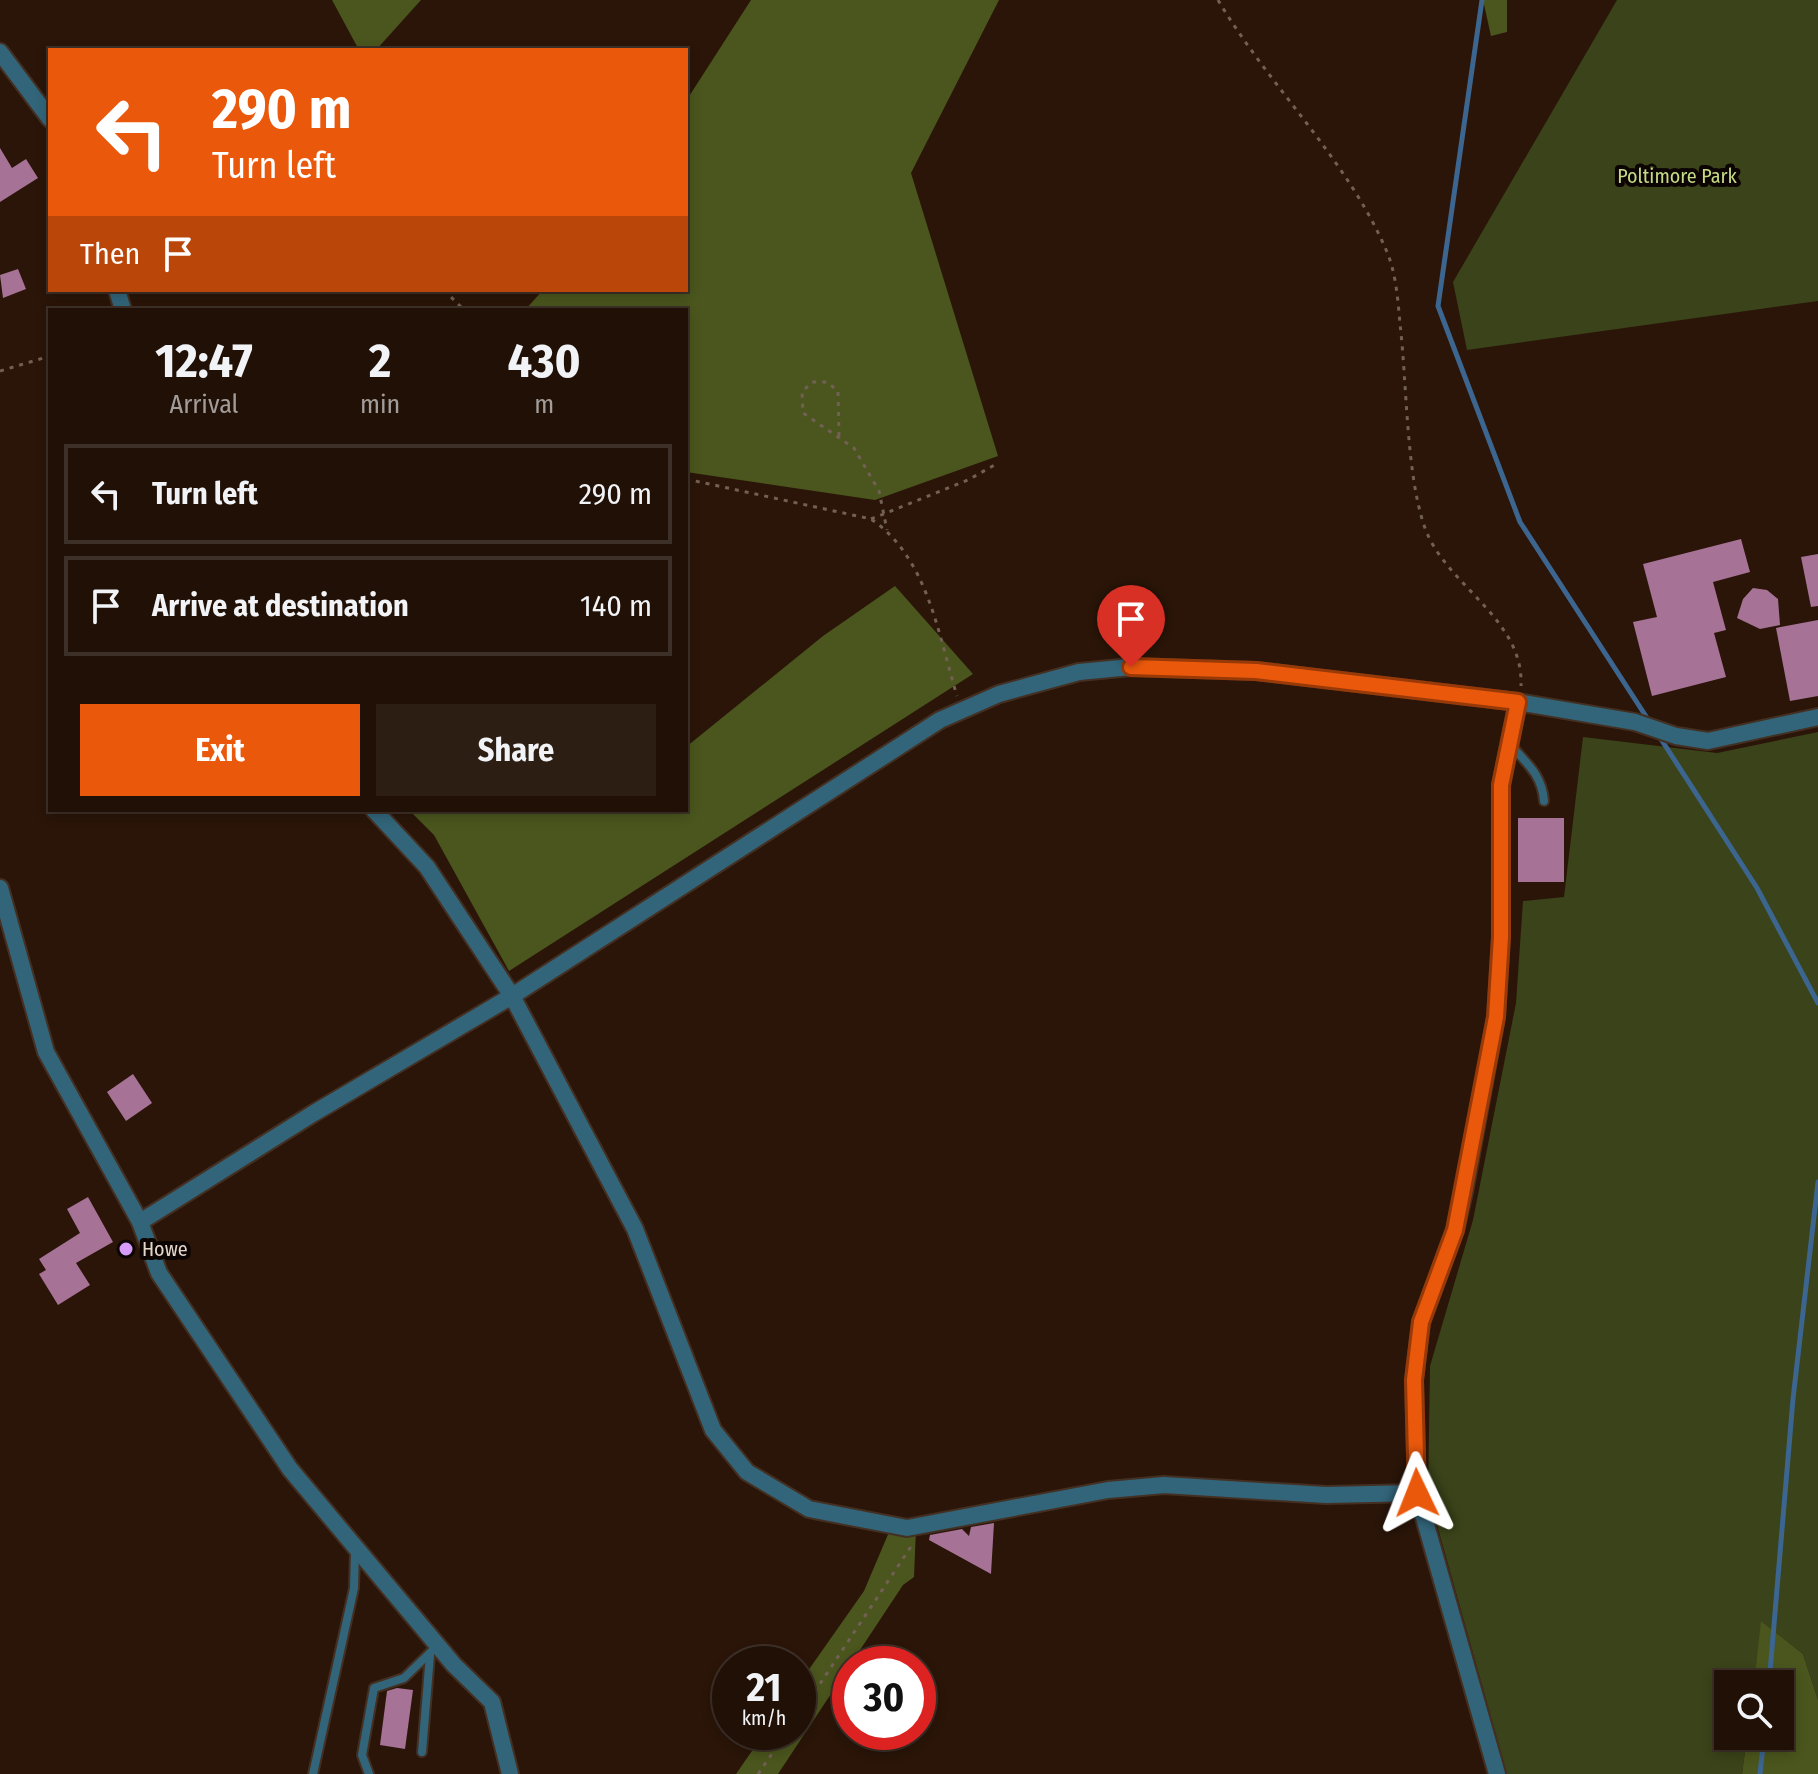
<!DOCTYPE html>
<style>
body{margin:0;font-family:"Fira Sans Condensed",sans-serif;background:#2d1e14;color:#f1f3f6;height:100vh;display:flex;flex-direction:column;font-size:30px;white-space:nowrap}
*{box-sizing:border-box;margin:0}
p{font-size:26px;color:#a29d9b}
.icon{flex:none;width:44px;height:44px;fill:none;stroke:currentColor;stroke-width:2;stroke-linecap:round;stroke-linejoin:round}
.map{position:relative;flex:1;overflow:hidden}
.side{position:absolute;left:48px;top:308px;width:640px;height:504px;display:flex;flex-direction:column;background:#201006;border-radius:0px;box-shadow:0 4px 12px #0003,0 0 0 2px #3d3028}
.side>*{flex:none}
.guide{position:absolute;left:48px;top:48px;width:640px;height:244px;border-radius:0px;box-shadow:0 4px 12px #0003,0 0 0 2px #3d3028;background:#ea580c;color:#fff;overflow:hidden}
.controls{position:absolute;left:1714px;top:1670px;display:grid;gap:16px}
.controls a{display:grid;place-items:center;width:80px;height:80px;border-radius:0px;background:#201006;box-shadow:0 4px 12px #0003,0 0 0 2px #3d3028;font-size:40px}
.speed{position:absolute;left:712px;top:1646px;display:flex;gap:16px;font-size:40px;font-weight:700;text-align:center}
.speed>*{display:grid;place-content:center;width:104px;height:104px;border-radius:50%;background:#201006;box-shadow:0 4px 12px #0003,0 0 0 2px #3d3028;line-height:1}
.speed small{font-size:20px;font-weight:400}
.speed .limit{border:12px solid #d22;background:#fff;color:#111}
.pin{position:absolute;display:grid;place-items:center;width:68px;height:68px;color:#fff;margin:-82px -34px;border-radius:50% 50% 50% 0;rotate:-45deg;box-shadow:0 0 8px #0007}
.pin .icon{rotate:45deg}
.me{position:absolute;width:88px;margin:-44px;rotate:358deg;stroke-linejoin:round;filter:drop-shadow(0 0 6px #0008)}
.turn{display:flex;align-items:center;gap:28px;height:168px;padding:0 32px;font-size:36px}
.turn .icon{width:104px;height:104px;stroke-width:2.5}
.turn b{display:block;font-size:56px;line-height:68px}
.then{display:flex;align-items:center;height:76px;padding:0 32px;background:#0003;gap:16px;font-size:30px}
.eta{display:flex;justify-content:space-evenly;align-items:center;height:136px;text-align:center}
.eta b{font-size:48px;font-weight:700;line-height:56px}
.action{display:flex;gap:16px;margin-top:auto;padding:16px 32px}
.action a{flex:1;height:92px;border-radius:0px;background:#ea580c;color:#fff;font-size:32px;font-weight:700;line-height:92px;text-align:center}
.action a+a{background:#2d1e14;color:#f1f3f6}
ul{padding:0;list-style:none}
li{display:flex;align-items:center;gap:24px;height:100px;margin:0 16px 12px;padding:0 16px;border:4px solid #3d3028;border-radius:0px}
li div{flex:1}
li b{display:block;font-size:30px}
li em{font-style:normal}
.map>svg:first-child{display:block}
.green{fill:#3a4319}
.forest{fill:#4a561d}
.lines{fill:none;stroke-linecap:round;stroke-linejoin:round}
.stream{stroke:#3c658f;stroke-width:5}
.building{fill:#a67296}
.service-casing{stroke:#443023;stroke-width:12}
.minor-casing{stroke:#443023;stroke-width:20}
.path{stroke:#736055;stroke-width:3;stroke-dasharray:4 6;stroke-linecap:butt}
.service{stroke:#32657a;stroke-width:8}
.minor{stroke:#32657a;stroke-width:16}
.route-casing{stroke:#983908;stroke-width:20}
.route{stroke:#ea580c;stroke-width:14}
.poi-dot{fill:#d69bfa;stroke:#0c0402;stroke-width:3}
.labels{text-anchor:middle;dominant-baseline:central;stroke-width:8;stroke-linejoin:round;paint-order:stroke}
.park-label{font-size:20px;fill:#c5da85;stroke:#0c0402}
.poi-label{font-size:20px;fill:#e4d5cc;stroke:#0c0402;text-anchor:start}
</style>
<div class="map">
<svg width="1818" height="1774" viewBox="0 0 1818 1774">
<rect width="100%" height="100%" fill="#2a1508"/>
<!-- green -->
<g class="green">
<path d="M 1617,0 L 1818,0 L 1818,301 L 1467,350 L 1453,282 Z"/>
<path d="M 1818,732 L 1818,1700 L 1803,1654 L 1762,1622 L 1754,1684 L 1728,1684 L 1728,1736 L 1747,1736 L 1742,1774 L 1507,1774 L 1428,1493 L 1430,1366 L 1473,1220 L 1516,1003 L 1523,901 L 1564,897 L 1583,737 L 1717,753 Z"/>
</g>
<!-- forest -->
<g class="forest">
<path d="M 332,0 L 421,0 L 376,50 L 359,50 Z"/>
<path d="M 751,0 L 999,0 L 911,173 L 998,456 L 875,500 L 686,472 L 686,310 L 525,310 L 543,290 L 686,290 L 686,101 Z"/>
<path d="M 1483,0 L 1507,0 L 1507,32 L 1491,36 Z"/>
<path d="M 895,586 L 973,674 L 509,971 L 434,835 L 409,810 L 686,810 L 686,747 L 823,636 Z"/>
<path d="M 916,1528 L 914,1577 L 903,1585 L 778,1774 L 736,1774 L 765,1732 L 798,1732 L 798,1685 L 864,1591 L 889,1532 Z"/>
<path d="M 1761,1621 L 1803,1654 L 1818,1700 L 1818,1774 L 1742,1774 L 1747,1736 L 1780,1736 L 1780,1684 L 1754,1684 Z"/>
</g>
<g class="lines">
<!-- stream -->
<g class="stream">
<path d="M 1482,0 L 1438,306 L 1520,522 L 1649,721"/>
<path d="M 1659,736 L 1757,888 L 1818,1003"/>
<path d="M 1769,1684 L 1793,1399 L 1818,1182"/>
<path d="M 1760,1774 L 1764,1736"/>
</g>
</g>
<!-- building -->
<g class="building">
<path d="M 0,148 L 12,168 L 26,159 L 38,178 L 0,202 Z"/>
<path d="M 18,269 L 26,289 L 3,298 L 0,275 Z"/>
<path d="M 1741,539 L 1750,572 L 1713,582 L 1726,630 L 1714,633 L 1726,677 L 1652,696 L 1633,622 L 1657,617 L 1643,564 Z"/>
<path d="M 1818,554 L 1818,606 L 1811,607 L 1801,557 Z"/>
<path d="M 1753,588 L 1767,590 L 1778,599 L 1780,625 L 1760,629 L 1737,618 L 1743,599 Z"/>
<path d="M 1818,620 L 1818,696 L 1790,701 L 1776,628 Z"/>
<rect x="1518" y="818" width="46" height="64"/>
<path d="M 133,1074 L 152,1103 L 126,1121 L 107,1092 Z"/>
<path d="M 88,1197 L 113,1242 L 76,1263 L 90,1285 L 58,1305 L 39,1274 L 46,1270 L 39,1259 L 80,1233 L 67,1209 Z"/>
<path d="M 994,1523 L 991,1574 L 929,1540 L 930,1535 L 962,1529 L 969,1536 L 971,1527 Z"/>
<path d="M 397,1688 L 413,1690 L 405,1749 L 380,1745 L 387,1691 Z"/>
</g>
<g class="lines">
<defs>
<g id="service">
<path d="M 1509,743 C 1526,763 1542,774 1544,801"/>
<path d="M 422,1752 L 430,1655"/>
<path d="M 313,1774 L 354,1588 L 355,1551"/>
<path d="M 369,1774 L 362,1755 L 374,1688 L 404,1678 L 437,1646"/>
</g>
<g id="minor">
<path d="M 0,52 L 50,119"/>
<path d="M 117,290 L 123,310"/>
<path d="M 374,810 L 427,867 L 512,996 L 635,1229 L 713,1430 L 747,1472 L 809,1509 L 907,1528 L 1108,1490 L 1164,1485 L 1326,1495 L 1417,1493"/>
<path d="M 0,888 L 46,1052 L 140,1222 L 159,1273 L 290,1469 L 454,1665 L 492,1702 L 510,1774"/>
<path d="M 140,1222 L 314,1113 L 512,996 L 940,720 L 999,694 L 1079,672 L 1131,667 L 1256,671 L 1518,702 L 1635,722 L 1676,736 L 1708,741 L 1818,717"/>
<path d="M 1497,1774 L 1417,1493 L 1414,1380 L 1421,1322 L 1455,1230 L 1464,1192 L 1496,1017 L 1501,937 L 1501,785 L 1518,702"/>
</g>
</defs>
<!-- service casing -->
<use href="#service" class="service-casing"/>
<!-- minor casing -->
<use href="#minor" class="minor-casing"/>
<!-- path -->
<g class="path">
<path d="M 1218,0 C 1269,86 1348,160 1387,252 C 1396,273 1398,301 1400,324 C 1407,383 1406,475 1425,528 C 1446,586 1524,618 1521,686"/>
<path d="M 444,290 L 464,310"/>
<path d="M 0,371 L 50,356"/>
<path d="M 839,436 L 838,391 L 827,382 L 812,382 L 802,392 L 803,413 L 854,448 L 879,491 L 887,530"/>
<path d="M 686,479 L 871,519 C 928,558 938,634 957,696"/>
<path d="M 871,519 L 968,480 L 998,463"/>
<path d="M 798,1717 L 910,1548 L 909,1544"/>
<path d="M 758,1774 L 787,1732"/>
</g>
<!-- service -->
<use href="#service" class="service"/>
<!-- minor -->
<use href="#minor" class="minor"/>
</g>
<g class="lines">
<defs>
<path id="route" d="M 1131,667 L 1256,671 L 1518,702 L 1501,785 L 1501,937 L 1496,1017 L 1455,1230 L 1421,1322 L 1414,1380 L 1417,1493"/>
</defs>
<!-- route casing -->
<use href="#route" class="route-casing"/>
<!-- route -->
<use href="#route" class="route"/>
</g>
<!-- markers -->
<circle class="poi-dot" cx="126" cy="1249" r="8"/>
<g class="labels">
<!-- park labels -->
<g class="park-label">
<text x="1677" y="176">Poltimore Park</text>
</g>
<!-- poi labels -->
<g class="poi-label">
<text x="142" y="1249">Howe</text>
</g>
</g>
</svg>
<div class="controls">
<a><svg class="icon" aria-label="search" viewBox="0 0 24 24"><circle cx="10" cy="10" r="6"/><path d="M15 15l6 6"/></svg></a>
</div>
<div class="speed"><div>21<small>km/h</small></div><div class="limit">30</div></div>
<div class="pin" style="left:1131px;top:667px;background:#d93025"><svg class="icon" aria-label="arrive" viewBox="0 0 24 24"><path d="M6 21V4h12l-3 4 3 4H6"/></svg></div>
<svg class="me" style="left:1417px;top:1493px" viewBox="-20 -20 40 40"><path d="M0-17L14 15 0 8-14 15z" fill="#ea580c" stroke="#fff" stroke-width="4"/></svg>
<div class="guide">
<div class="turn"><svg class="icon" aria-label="left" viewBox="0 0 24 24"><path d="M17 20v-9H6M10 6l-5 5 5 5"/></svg><div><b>290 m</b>Turn left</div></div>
<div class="then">Then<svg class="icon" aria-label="arrive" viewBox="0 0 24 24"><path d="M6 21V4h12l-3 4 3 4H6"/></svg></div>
</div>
<section class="side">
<div class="eta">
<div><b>12:47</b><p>Arrival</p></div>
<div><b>2</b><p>min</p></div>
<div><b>430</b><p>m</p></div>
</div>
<ul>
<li><svg class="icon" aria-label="left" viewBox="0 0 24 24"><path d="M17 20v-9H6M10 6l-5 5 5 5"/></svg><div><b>Turn left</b></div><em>290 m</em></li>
<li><svg class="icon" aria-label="arrive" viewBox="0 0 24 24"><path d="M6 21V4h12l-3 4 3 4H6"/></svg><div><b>Arrive at destination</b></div><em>140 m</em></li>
</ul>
<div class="action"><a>Exit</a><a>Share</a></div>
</section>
</div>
